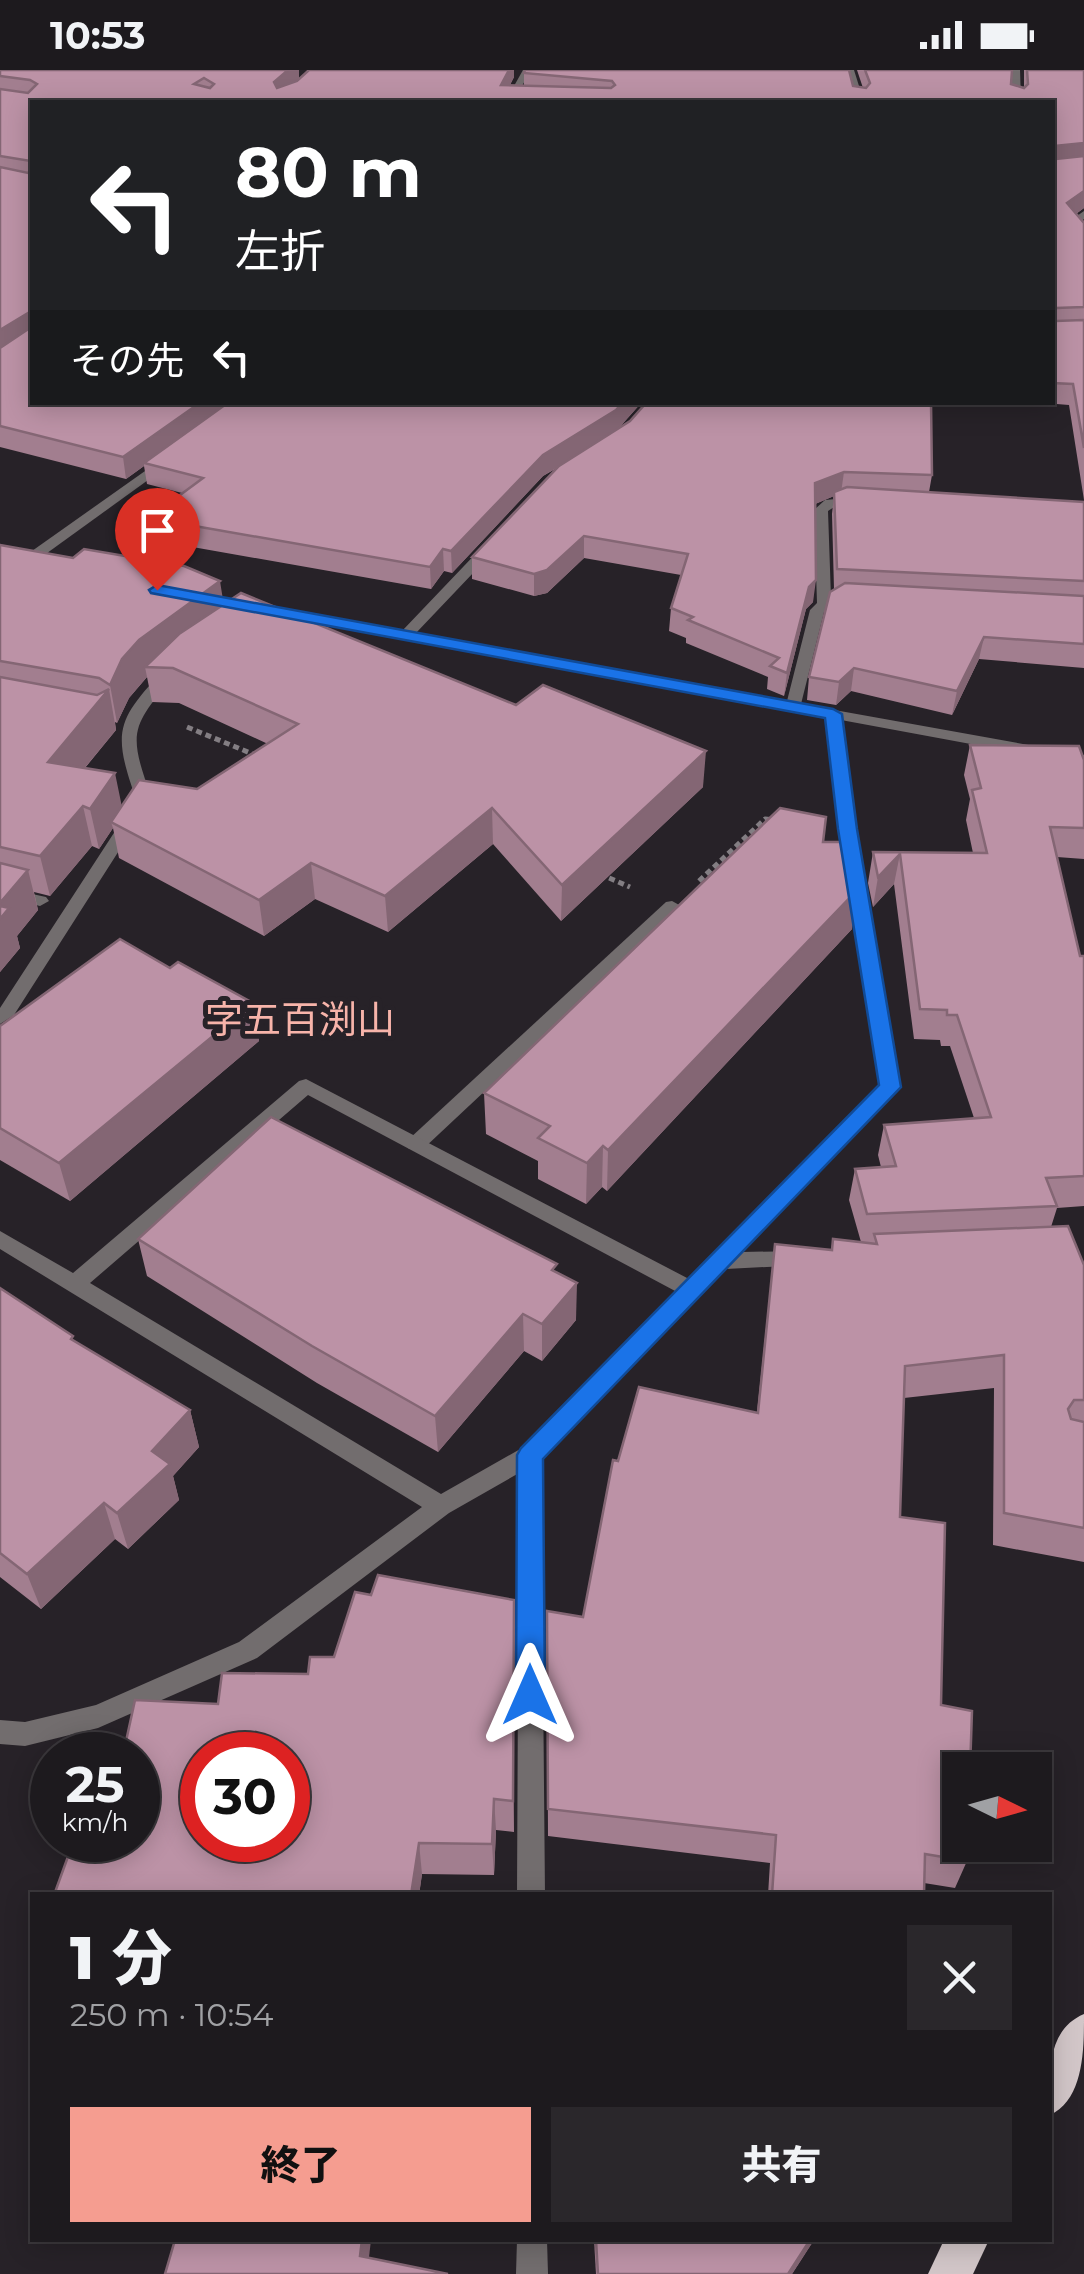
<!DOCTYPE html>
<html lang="ja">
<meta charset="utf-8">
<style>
body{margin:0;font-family:Montserrat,"Noto Sans JP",sans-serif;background:#2a272b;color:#f1f3f6;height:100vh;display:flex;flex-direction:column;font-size:38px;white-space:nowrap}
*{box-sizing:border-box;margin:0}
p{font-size:32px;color:#a0a1a4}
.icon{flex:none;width:55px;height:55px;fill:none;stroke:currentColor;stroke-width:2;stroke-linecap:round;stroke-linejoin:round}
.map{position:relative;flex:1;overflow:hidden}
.details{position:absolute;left:30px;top:1822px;width:1022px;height:350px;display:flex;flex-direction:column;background:#1d1a1e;border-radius:0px;box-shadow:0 5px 25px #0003,0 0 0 2px #3b383c}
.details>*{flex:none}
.hud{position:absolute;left:30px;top:30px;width:1025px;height:305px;border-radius:0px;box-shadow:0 5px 25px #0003,0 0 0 2px #3b383c;background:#202124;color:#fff;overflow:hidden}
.needle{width:65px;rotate:95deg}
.tools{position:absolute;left:942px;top:1682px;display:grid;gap:20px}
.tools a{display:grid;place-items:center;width:110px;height:110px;border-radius:0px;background:#1d1a1e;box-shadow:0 5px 25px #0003,0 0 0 2px #3b383c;font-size:50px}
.speed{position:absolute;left:30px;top:1662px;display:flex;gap:20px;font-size:50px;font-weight:700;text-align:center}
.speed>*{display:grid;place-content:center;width:130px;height:130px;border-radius:50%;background:#1d1a1e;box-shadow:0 5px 25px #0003,0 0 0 2px #3b383c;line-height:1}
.speed small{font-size:25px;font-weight:400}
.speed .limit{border:15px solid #d22;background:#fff;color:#111}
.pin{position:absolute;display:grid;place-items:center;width:85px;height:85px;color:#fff;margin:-102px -42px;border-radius:50% 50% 50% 0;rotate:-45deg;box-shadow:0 0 10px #0007}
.pin .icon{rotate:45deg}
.me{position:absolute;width:110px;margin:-55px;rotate:0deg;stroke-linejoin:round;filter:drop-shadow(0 0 8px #0008)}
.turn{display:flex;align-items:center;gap:35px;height:210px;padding:0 40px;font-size:45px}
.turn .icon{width:130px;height:130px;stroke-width:2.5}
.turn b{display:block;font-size:70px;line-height:85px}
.then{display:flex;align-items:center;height:95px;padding:0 40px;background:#0003;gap:20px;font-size:38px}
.round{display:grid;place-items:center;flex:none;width:105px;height:105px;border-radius:0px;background:#2a272b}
.overview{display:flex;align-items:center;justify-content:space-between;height:170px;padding:0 40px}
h1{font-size:60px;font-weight:800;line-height:75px}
.cta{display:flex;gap:20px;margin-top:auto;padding:20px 40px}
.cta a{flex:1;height:115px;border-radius:0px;background:#f59d90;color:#111;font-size:40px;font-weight:800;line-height:115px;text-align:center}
.cta a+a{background:#2a272b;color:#f1f3f6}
.status{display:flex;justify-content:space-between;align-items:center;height:70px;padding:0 50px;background:#1d1a1e;direction:ltr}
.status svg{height:28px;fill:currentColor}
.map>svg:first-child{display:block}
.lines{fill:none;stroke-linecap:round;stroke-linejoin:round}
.path{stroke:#837e83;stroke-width:5;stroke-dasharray:6 4;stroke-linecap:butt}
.service{fill:#726d6e;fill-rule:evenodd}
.minor{fill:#726d6e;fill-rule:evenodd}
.trunk{fill:#d2c6c8;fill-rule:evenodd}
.wall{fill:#a27e8f;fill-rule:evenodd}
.shaded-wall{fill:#846674}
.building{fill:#bc92a6;stroke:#846674;stroke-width:2.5;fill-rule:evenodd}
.route{fill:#1a73e8;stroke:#114b97;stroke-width:2.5}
.labels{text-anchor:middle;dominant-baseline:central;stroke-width:10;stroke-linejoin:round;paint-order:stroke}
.quarter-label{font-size:38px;fill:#f7b4aa;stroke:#272228}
</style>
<div class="status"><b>10:53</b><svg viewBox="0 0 49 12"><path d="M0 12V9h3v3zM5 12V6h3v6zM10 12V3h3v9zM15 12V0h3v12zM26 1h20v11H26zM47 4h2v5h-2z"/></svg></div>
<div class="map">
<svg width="1084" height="2204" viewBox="0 0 1084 2204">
<rect width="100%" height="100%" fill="#272228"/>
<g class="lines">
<!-- path -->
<g class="path">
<path d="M 187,657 L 260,687"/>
<path d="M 600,804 L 630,817"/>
<path d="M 699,811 L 765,749 L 777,750"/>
</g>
<!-- service -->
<path class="service" d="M 672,831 L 681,836 L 678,840 L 423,1079 L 409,1079 L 406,1074 L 409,1069 L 666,832 Z"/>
<!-- minor -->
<g class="minor">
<path d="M 523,0 L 531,0 L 513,32 L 505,32 Z"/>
<path d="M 846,0 L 854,0 L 864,32 L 855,32 Z"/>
<path d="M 1012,0 L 1020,0 L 1021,32 L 1012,32 Z"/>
<path d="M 1084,141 L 1084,149 L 1078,154 L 1084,163 L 1084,173 L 1067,153 Z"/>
<path d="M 162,389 L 173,392 L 25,499 L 15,499 L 15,493 Z"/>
<path d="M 857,427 L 862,428 L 862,434 L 834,437 L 828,441 L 831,528 L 852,522 L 859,526 L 824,542 L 801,634 L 1084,685 L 1084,695 L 841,650 L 855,759 L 901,1017 L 742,1182 L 800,1181 L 807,1183 L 810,1189 L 807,1195 L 726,1199 L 541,1388 L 545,1825 L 517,1825 L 519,1403 L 449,1443 L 257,1588 L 98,1658 L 25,1676 L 0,1674 L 0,1650 L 25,1652 L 96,1635 L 239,1572 L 422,1437 L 0,1179 L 0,1161 L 73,1203 L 299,1011 L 306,1009 L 689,1209 L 881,1015 L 839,759 L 826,647 L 196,531 L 189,527 L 196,523 L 402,561 L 484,475 L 494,475 L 494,481 L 416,563 L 787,631 L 810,540 L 817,533 L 814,440 L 825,430 ZM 308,1025 L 677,1222 L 522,1378 L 441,1424 L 90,1213 Z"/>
<path d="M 169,599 L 176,603 C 131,658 127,660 152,729 L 14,945 L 0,954 L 0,938 L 136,729 C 113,663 115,651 164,600 Z"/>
<path d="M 0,817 L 46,827 L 49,831 L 40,836 L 0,827 Z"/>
<path d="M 517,2170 L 547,2170 L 548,2204 L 516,2204 Z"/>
</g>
<!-- trunk -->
<g class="trunk">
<path d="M 1084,1944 C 1084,1980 1084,2029 1050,2045 C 1050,2009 1044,1961 1084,1944 Z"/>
<path d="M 944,2170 L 989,2170 L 973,2204 L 928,2204 Z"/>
</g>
</g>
<!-- wall -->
<g class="wall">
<path d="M 0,0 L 299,0 L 299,9 L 514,7 L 510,15 L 524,16 L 524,3 L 853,16 L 863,18 L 857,0 L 1012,0 L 1011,14 L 1024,18 L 1024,0 L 1084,0 L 1084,138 L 1076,144 L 1083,152 L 1084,150 L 1084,430 L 1069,335 L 1032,332 L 1052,332 L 1052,32 L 32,332 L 642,332 L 618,359 L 932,405 L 929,422 L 1084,432 L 1084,598 L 979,589 L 952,645 L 851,621 L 836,635 L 807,630 L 809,607 L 834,519 L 832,444 L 834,426 L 815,434 L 813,532 L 806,539 L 784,626 L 767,619 L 768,607 L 686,573 L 686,568 L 669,561 L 671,538 L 681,505 L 584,488 L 547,523 L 534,526 L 472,509 L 472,487 L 557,398 L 543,406 L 452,503 L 444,501 L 431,519 L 153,470 L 149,448 L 182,423 L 147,414 L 144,396 L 126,409 L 0,377 Z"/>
<path d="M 0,475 L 224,535 L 703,717 L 561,851 L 493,774 L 388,862 L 315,829 L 264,866 L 119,788 L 113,758 L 99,779 L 92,776 L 50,826 L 34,822 L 38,840 L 17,866 L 20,878 L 0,902 ZM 147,607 L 152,632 L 179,633 L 268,674 L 197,719 L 122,736 L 85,698 L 116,660 L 115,652 L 117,653 L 129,628 Z"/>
<path d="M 970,675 L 1084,690 L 1084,789 L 1057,787 L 1080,886 L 1084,886 L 1084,1136 L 1057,1138 L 1051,1157 L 1084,1195 L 1084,1492 L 993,1475 L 994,1318 L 904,1328 L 900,1447 L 941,1635 L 967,1791 L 955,1818 L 924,1813 L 924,1825 L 768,1825 L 770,1793 L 548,1766 L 547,1541 L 583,1547 L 618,1391 L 757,1342 L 775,1174 L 831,1180 L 833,1169 L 861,1172 L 849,1130 L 855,1099 L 881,1097 L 878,1085 L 884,1055 L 974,1048 L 950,976 L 941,976 L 940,970 L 914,969 L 894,814 L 873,837 L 868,813 L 873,782 L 973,783 L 966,750 L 970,729 L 964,705 Z"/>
<path d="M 823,772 L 852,859 L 607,1121 L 602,1117 L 586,1134 L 538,1109 L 538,1091 L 486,1064 L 484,1023 Z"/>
<path d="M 170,898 L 253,933 L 259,971 L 70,1131 L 0,1090 L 0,956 Z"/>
<path d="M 138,1169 L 557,1202 L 576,1250 L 542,1291 L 524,1281 L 438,1382 L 317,1313 L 147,1206 Z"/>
<path d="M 0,1218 L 75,1271 L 190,1340 L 199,1377 L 173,1406 L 179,1430 L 128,1479 L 115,1469 L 41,1539 L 0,1507 Z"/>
<path d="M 514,1565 L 514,1762 L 496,1760 L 494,1805 L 422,1804 L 419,1825 L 54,1825 L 138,1770 L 218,1634 L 308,1604 L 334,1587 Z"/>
<path d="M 594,2170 L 814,2170 L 792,2204 L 596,2204 Z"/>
</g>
<!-- shaded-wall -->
<g class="shaded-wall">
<path d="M 288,0 L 299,0 L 299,9 L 276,29 L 274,12 Z"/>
<path d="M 509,0 L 514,0 L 514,7 L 501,32 L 501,15 Z"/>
<path d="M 1084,73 L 1084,91 L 1052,94 L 1052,83 L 1055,76 Z"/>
<path d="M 1084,121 L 1084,138 L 1063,153 L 1067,133 Z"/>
<path d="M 28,243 L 32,263 L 0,284 L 0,260 Z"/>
<path d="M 201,332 L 233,332 L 144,393 L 144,396 L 126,409 L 123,387 Z"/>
<path d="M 623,332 L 642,332 L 616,361 L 543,406 L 452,503 L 451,481 L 543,385 Z"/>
<path d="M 844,402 L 841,423 L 813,435 L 815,413 Z"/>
<path d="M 584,466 L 584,488 L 547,523 L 534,526 L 534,504 Z"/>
<path d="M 443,479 L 444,501 L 431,519 L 430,497 Z"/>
<path d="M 816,510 L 813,532 L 806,539 L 784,626 L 787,603 L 809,517 Z"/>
<path d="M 220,511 L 226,549 L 145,597 L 147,607 L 129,628 L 117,653 L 110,615 L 122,589 L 139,570 Z"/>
<path d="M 984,567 L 979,589 L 952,645 L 957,621 Z"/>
<path d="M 854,598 L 851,621 L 836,635 L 839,612 Z"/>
<path d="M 109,619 L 116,660 L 57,731 L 48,692 Z"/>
<path d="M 706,681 L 703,717 L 561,851 L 562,815 Z"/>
<path d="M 115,703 L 123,742 L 111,752 L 113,758 L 99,779 L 90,739 Z"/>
<path d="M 83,736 L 92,776 L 50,826 L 40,786 Z"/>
<path d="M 492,738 L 493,774 L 388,862 L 385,826 Z"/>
<path d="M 900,784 L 894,814 L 873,837 L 878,807 Z"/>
<path d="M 311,793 L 315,829 L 264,866 L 259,830 Z"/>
<path d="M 28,800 L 38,840 L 17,866 L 20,878 L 0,902 L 0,833 Z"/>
<path d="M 858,819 L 852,859 L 607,1121 L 608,1080 Z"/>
<path d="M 253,933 L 259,971 L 70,1131 L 59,1093 Z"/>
<path d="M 603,1076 L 602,1117 L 586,1134 L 587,1093 Z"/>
<path d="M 577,1213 L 576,1250 L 542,1291 L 542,1254 Z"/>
<path d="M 523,1244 L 524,1281 L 438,1382 L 435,1346 Z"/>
<path d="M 190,1340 L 199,1377 L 173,1406 L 179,1430 L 128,1479 L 117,1443 L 152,1381 Z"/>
<path d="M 104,1433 L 115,1469 L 41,1539 L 27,1504 Z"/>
<path d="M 514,1530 L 514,1762 L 513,1731 Z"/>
<path d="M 494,1729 L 496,1760 L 494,1805 L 492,1774 Z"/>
<path d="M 419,1773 L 422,1804 L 419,1825 L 411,1825 Z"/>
<path d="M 362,2170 L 371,2170 L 367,2204 L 360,2186 Z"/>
<path d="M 810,2170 L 814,2170 L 792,2204 L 788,2204 Z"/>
</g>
<!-- building -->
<g class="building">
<path d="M 0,0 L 288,0 L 274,12 L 277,18 L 297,11 L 309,0 L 509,0 L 501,15 L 611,18 L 615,15 L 612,11 L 524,3 L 525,0 L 849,0 L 853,16 L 866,18 L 870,13 L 865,0 L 1012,0 L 1011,14 L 1024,18 L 1028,14 L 1027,0 L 1084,0 L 1084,73 L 1055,76 L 1052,83 L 1052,32 L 32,32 L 32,332 L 201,332 L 123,387 L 0,356 L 0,278 L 30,258 L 28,243 L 0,260 L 0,97 L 28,103 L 32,99 L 31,91 L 0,86 L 0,19 L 28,23 L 37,14 L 30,10 L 0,6 ZM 204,8 L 214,14 L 210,18 L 194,14 Z"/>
<path d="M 1052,86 L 1056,89 L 1084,86 L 1084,121 L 1067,133 L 1084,153 L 1084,237 L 1056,238 L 1052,242 Z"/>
<path d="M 1052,242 L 1056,251 L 1084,250 L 1084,378 L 1073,314 L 1052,313 Z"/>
<path d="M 229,332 L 623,332 L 616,340 L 543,385 L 451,481 L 443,479 L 430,497 L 149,448 L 203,408 L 144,393 Z"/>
<path d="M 647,332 L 931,332 L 932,405 L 844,402 L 815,413 L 816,510 L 809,517 L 787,603 L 770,596 L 779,588 L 688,550 L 693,547 L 671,538 L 688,484 L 584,466 L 547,500 L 534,504 L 472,487 L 559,396 L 630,351 Z"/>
<path d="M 847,417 L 1084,432 L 1084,511 L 837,499 L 834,422 Z"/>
<path d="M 0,475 L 73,488 L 84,479 L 184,496 L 220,511 L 139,570 L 122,589 L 110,615 L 99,608 L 0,591 Z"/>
<path d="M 845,513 L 1084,526 L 1084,574 L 984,567 L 957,621 L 854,598 L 839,612 L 809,607 L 830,522 Z"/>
<path d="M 241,523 L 516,635 L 543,615 L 706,681 L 562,815 L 492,738 L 385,826 L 311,793 L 259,830 L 111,752 L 139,710 L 197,719 L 298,654 L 173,598 L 145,597 L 179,564 Z"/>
<path d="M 0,607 L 97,625 L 109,619 L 48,692 L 115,703 L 90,739 L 83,736 L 40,786 L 0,777 Z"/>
<path d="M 970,675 L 1079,676 L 1084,690 L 1084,758 L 1050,757 L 1080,886 L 1084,886 L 1084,1106 L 1046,1108 L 1057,1136 L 867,1144 L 855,1099 L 896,1096 L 884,1055 L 991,1047 L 957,945 L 947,945 L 947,940 L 920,939 L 900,784 L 878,807 L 873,782 L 987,783 L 972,720 L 981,718 Z"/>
<path d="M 780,738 L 826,747 L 823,772 L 850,772 L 858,819 L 608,1080 L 603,1076 L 587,1093 L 538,1068 L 550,1056 L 484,1023 Z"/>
<path d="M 0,793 L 28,800 L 0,833 Z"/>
<path d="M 0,836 L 9,838 L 0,849 Z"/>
<path d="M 120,869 L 170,898 L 178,892 L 253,933 L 59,1093 L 0,1058 L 0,956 Z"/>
<path d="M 271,1047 L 557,1194 L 552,1200 L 577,1213 L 542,1254 L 523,1244 L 435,1346 L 312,1276 L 138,1169 Z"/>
<path d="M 1068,1156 L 1084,1195 L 1084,1330 L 1074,1330 L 1068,1339 L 1071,1349 L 1084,1352 L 1084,1458 L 1004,1443 L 1004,1285 L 905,1296 L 900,1447 L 945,1453 L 941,1635 L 972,1641 L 970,1700 L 960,1700 L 960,1775 L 967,1775 L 967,1791 L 925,1784 L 924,1825 L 772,1825 L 776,1765 L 548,1739 L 547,1541 L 583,1547 L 613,1390 L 618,1391 L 639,1317 L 758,1343 L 775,1174 L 832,1180 L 833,1169 L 877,1174 L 874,1164 Z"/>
<path d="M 0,1218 L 73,1266 L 71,1269 L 190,1340 L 152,1381 L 170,1394 L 117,1443 L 104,1433 L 27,1504 L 0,1483 Z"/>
<path d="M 378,1505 L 514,1530 L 513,1731 L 494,1729 L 492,1774 L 419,1773 L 411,1825 L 54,1825 L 74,1770 L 138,1770 L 138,1685 L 123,1685 L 135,1630 L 218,1634 L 222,1603 L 308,1604 L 310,1587 L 334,1587 L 355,1522 L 371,1525 ZM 202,1685 L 288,1685 L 288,1770 L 202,1770 Z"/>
<path d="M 175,2170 L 362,2170 L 360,2186 L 448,2204 L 165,2204 Z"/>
<path d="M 596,2170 L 810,2170 L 788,2204 L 598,2204 Z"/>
</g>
<!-- route -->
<path class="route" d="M 157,515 L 833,639 L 842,644 L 857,759 L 901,1017 L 543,1389 L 545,1625 L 541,1634 L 530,1638 L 520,1634 L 516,1625 L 517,1385 L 521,1378 L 879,1015 L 838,759 L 825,648 L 151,523 L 149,520 Z"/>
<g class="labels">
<!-- quarter labels -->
<g class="quarter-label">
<text x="300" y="949">字五百渕山</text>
</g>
</g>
</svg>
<div class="tools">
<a><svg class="needle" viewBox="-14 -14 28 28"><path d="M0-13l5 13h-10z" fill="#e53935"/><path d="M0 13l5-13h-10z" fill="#a0a1a4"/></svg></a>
</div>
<div class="speed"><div>25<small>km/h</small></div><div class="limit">30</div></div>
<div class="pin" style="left:157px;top:520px;background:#d93025"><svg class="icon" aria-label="arrive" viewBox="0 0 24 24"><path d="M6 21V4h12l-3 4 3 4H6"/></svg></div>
<svg class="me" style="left:530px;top:1625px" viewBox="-20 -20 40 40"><path d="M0-17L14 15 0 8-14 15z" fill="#1a73e8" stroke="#fff" stroke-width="4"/></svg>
<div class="hud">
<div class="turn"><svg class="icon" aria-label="left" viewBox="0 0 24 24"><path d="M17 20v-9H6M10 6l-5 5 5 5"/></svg><div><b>80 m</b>左折</div></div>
<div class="then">その先<svg class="icon" aria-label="left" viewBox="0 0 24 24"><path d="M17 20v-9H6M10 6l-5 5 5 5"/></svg></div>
</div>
<section class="details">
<div class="overview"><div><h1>1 分</h1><p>250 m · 10:54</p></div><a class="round"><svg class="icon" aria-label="close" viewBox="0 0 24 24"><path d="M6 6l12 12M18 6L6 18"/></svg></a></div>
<div class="cta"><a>終了</a><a>共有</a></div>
</section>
</div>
